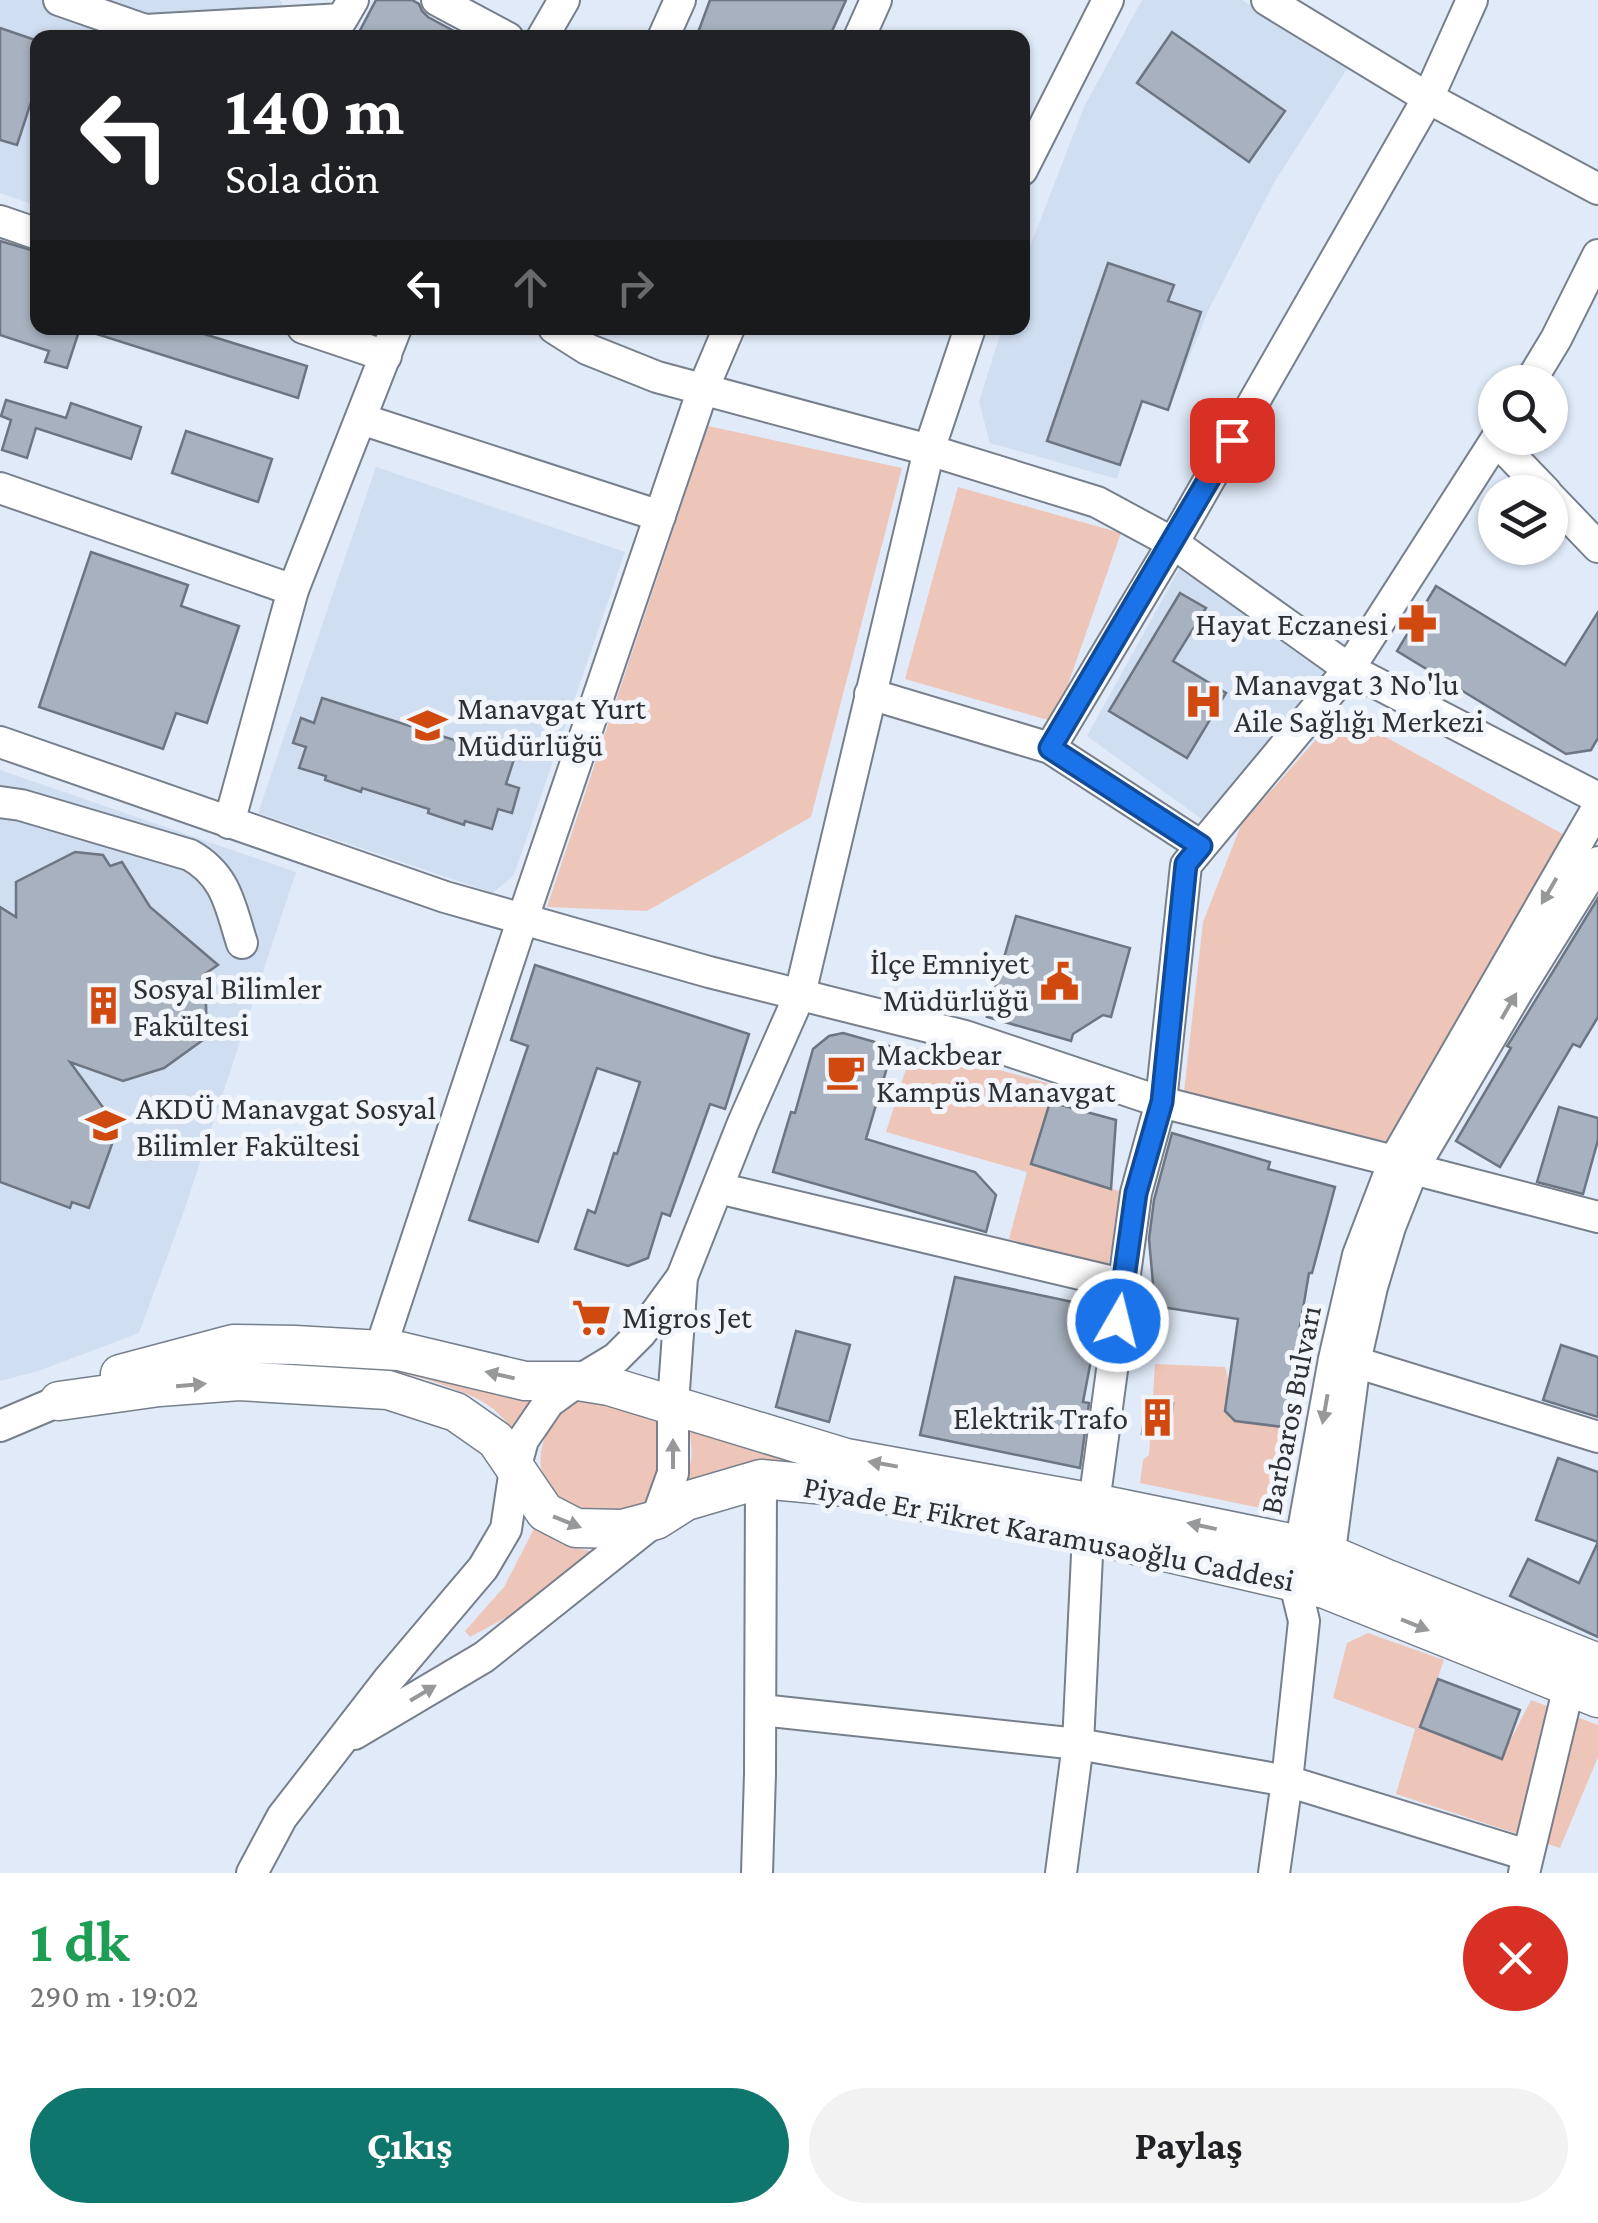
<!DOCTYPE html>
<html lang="tr">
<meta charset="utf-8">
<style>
body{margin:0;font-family:"Crimson Pro",serif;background:#f2f2f2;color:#202124;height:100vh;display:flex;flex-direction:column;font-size:38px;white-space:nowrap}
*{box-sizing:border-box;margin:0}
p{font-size:32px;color:#757577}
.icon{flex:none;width:55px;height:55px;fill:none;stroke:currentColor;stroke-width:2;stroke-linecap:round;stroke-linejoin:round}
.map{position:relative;height:1873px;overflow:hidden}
.side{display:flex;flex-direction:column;background:#fff;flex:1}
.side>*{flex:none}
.guide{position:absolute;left:30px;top:30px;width:1000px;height:305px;border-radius:20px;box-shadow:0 2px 8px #0004;background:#202124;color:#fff;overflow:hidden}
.tools{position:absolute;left:1478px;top:365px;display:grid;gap:20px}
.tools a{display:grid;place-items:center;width:90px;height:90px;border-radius:50%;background:#fff;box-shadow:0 2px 8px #0004;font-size:50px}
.pin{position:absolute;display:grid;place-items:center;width:85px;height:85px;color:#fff;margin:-42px;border-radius:20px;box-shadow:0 5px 15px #0006}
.me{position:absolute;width:110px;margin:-55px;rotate:8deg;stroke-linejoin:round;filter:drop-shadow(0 0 8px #0008)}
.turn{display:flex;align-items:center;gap:35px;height:210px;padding:0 30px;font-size:45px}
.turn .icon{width:130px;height:130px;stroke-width:2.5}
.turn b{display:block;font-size:70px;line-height:85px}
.lanes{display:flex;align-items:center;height:95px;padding:0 30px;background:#0003;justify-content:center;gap:50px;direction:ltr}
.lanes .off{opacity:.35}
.round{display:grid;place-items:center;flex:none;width:105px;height:105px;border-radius:52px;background:#f2f2f2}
.summary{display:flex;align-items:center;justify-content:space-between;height:170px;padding:0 30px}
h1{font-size:60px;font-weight:700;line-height:75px;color:#1e9e55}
.cta{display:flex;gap:20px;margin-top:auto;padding:20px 30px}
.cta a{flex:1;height:115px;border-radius:60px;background:#0f766e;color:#fff;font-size:40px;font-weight:700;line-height:115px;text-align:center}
.cta a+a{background:#f2f2f2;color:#202124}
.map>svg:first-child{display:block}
.built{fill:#d0def2}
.green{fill:#eec6b9}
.building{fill:#a8b1bf;stroke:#6c7581;stroke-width:2.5}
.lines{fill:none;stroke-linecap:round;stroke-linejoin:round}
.minor-casing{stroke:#767f8b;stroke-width:34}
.major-casing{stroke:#767f8b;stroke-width:41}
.minor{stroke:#fff;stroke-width:30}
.major{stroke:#fff;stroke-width:38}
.oneway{fill:#96989a}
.route-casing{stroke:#114b97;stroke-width:25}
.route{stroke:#1a73e8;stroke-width:18}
.labels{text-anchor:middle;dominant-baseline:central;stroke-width:10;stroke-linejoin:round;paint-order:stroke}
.poi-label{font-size:32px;fill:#2d3136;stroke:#f2f6fc;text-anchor:start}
.street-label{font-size:32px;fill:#2d3136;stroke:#f2f6fc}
</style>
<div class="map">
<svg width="1598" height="1873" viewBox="0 0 1598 1873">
<rect width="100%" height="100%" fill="#e0eaf8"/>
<!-- built -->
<g class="built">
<path d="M 0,0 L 280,0 L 304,37 L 38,38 L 37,206 L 0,193 Z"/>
<path d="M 1142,0 L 1242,0 L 1347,69 L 1275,181 L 1209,309 L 1168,410 L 1141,402 L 1117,479 L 990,443 L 979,402 L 1002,328 L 1022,328 L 1023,265 L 1084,107 Z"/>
<path d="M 376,467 L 625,552 L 514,875 L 493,893 L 258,813 Z"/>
<path d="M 1182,564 L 1331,668 L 1203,820 L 1087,736 Z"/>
<path d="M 0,770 L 296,872 L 185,1208 L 139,1333 L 38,1371 L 0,1381 Z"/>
</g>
<!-- green -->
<g class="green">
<path d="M 708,426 L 902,468 L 811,817 L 647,911 L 547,907 Z"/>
<path d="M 958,487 L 1121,533 L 1055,722 L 905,679 Z"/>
<path d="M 1340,712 L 1570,838 L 1386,1144 L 1184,1092 L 1203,922 L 1241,825 Z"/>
<path d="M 913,1047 L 1055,1085 L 1031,1164 L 1126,1193 L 1107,1267 L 1009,1239 L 1027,1172 L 886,1132 Z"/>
<path d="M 355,1356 L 545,1392 L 519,1440 C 498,1406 482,1399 446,1386 C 376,1360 311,1366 238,1373 L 236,1363 Z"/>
<path d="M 1155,1364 L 1225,1367 L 1228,1378 L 1226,1411 L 1235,1421 L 1283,1427 L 1270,1510 L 1140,1483 L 1143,1460 L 1149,1455 Z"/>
<path d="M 583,1398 C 623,1406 668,1403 664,1455 C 662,1474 665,1483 652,1497 C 640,1510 624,1520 605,1521 C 597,1521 585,1513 577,1510 C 571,1507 562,1504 557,1499 C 524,1463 545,1418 583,1398 Z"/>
<path d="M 688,1424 L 828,1461 L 679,1491 C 694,1462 694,1456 688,1424 Z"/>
<path d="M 537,1523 C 542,1527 545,1532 549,1536 C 563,1548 583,1550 600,1552 L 542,1598 L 470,1637 L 465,1631 L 504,1587 Z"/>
<path d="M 1368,1633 L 1444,1660 L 1420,1728 L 1501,1759 L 1531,1700 L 1598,1725 L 1598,1757 L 1560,1848 L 1396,1794 L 1415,1729 L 1333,1698 L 1347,1643 Z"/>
</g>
<!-- building -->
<g class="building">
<path d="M 376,0 L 412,0 L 419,4 L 422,11 L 428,17 L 467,38 L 356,38 Z"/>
<path d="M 710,0 L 846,0 L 829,38 L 696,38 Z"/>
<path d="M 0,28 L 38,41 L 38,81 L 17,145 L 0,140 Z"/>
<path d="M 1172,32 L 1285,111 L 1249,162 L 1137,83 Z"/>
<path d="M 0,241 L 38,252 L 38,328 L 80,328 L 67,368 L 45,362 L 49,351 L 0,335 Z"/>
<path d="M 1108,263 L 1174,285 L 1168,301 L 1201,312 L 1168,410 L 1142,401 L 1120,465 L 1047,441 Z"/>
<path d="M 91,328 L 185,328 L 307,366 L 298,398 L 90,332 Z"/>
<path d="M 6,400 L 66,418 L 71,403 L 141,427 L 131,459 L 36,428 L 27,458 L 2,450 L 11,420 L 1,416 Z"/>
<path d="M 186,431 L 272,459 L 258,502 L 172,473 Z"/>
<path d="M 91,552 L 188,585 L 181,606 L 239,626 L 207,723 L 176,713 L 163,749 L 39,707 Z"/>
<path d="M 1436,586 L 1565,665 L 1598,612 L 1598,738 L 1591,750 L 1566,754 L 1397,651 Z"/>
<path d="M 1180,593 L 1206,608 L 1173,661 L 1226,693 L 1187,758 L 1109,711 Z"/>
<path d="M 322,698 L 514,759 L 506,784 L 519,788 L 512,813 L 498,809 L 492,829 L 465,821 L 464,825 L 428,813 L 429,809 L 362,788 L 361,792 L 325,780 L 326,776 L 299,768 L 306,747 L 293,743 L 301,718 L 314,723 Z"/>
<path d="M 75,852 L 103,855 L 110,866 L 122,862 L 150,907 L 218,965 L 205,974 L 207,1037 L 164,1068 L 123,1081 L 70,1062 L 110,1117 L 106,1119 L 116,1133 L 89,1208 L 72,1202 L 70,1208 L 0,1182 L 0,907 L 16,917 L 16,882 Z"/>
<path d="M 1598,898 L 1598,1017 L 1580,1047 L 1573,1044 L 1500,1167 L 1456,1141 L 1511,1048 L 1507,1046 L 1511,1040 Z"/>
<path d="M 1016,916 L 1130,948 L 1111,1017 L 1103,1015 L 1073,1034 L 1071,1041 L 987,1017 Z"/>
<path d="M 535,965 L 749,1034 L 725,1109 L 710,1104 L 670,1216 L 662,1213 L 648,1258 L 628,1266 L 575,1249 L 588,1210 L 595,1213 L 614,1153 L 617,1154 L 640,1082 L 597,1068 L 538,1242 L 469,1220 L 528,1046 L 511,1040 Z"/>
<path d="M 843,1033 L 893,1047 L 866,1139 L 975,1172 L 996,1195 L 986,1232 L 773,1172 L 791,1112 L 795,1113 L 813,1049 L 829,1036 Z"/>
<path d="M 1050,1102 L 1116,1120 L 1111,1189 L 1031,1164 Z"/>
<path d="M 1559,1107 L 1598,1118 L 1598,1140 L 1583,1194 L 1537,1182 Z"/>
<path d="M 1172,1133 L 1270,1162 L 1268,1169 L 1335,1187 L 1312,1273 L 1309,1273 L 1283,1427 L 1235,1421 L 1225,1411 L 1238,1319 L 1155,1306 L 1149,1239 L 1154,1200 Z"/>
<path d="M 955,1277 L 1101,1308 L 1083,1402 L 1089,1403 L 1080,1468 L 920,1435 Z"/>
<path d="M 796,1331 L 850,1345 L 829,1422 L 776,1407 Z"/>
<path d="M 1561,1345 L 1598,1357 L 1598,1417 L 1543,1400 Z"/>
<path d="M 1146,1400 L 1173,1403 L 1170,1437 L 1142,1434 Z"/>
<path d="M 1558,1458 L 1598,1472 L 1598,1637 L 1510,1596 L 1528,1559 L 1579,1583 L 1598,1542 L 1536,1520 Z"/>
<path d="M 1438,1679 L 1520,1710 L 1502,1759 L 1420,1727 Z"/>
</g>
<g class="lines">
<defs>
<g id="minor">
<path d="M 59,0 L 145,30 L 342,19 L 353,0"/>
<path d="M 437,0 L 508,38"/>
<path d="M 1267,0 L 1428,98 L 1598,189"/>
<path d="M 542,38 L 564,0"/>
<path d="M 663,38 L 680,0"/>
<path d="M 859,38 L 876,0"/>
<path d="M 1022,170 L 1108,0"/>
<path d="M 0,221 L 38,234"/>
<path d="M 303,328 L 386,356"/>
<path d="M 554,328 L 587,349 L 657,377 L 929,450 L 1097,502 L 1173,543 L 1349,669 L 1598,798"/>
<path d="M 1530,382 L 1556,339 L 1598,255"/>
<path d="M 361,419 L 660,516"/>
<path d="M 1496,440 L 1546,492"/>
<path d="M 0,488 L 293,590 L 396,328"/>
<path d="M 1550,497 L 1598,547"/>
<path d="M 870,694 L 1050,748 L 1201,846"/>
<path d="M 0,742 L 445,897 L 709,972 L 965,1036 L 1161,1102 L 1394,1161"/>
<path d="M 1050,748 L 1173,543 L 1428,98 L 1472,0"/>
<path d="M 0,802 L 21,805 L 190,855 C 227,876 230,906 242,943"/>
<path d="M 229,823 L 293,590"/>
<path d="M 1413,1169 L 1598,1217"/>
<path d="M 718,1188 L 1122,1284"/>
<path d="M 380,1350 L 523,918 L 703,389 L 729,328"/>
<path d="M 1355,1362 L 1598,1437"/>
<path d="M 0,1426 L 59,1401"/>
<path d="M 1094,1503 L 1136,1193 L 1161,1102 L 1186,865 L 1349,669 L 1497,438"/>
<path d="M 1327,1574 L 1355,1362 L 1372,1287 L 1390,1227 L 1413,1169 L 1519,989 L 1598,862"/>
<path d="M 761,1710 L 1078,1744 L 1287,1781 L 1527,1855"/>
<path d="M 354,1734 L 484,1657 L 656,1520 L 673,1473 L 673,1404 L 682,1277"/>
<path d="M 252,1873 L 282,1817 L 389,1679 L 483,1568 L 506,1529 L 515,1469 L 523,1440 L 549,1402 L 578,1381 L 616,1358 L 641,1333 L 682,1277 L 743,1123 L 800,994 L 929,450 L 970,328"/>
<path d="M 757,1873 L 760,1774 L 761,1479"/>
<path d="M 1061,1873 L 1078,1744 L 1088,1534"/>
<path d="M 1274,1873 L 1287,1781 L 1304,1621 L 1294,1580 L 1334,1359 L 1358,1255 L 1394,1161 L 1598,807"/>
<path d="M 1524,1873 L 1569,1686"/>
</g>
<g id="major">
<path d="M 120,1374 L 233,1344 L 295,1345 L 399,1351 L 525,1381 L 578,1381 L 609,1386 L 846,1458 L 1094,1503 L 1300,1545 L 1331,1555 L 1387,1579 L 1598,1663"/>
<path d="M 59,1401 L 159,1387 L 239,1381 L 388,1390 L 456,1412 L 496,1440 L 545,1512 L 576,1528 L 622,1529 L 656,1520 L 686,1501 L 761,1479 L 847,1487 L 1088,1534 L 1325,1589 L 1598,1698"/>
</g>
</defs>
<!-- minor casing -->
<use href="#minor" class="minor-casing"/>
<!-- major casing -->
<use href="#major" class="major-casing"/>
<!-- minor -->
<use href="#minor" class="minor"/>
<!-- major -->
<use href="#major" class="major"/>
</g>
<!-- one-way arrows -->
<defs><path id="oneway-solid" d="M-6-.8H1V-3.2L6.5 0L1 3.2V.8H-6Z" transform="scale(2.5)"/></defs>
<g class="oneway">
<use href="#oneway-solid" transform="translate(1549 891) rotate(120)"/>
<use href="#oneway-solid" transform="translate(1509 1006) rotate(-60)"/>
<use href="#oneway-solid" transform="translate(500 1375) rotate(-167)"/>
<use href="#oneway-solid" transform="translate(191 1385) rotate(-5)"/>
<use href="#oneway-solid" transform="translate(1325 1409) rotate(100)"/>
<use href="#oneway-solid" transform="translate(673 1454) rotate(-90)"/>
<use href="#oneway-solid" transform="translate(883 1464) rotate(-170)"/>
<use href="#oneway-solid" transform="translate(567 1522) rotate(22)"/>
<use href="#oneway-solid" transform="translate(1202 1526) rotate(-168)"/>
<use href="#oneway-solid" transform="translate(1415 1625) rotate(22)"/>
<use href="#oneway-solid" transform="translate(423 1693) rotate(-31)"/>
</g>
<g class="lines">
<defs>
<path id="route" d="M 1118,1321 L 1136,1193 L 1162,1102 L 1186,864 L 1201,846 L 1050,748 L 1232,440"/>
</defs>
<!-- route casing -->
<use href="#route" class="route-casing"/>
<!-- route -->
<use href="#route" class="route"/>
</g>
<!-- icons -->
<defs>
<symbol id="pharmacy-bare" viewBox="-9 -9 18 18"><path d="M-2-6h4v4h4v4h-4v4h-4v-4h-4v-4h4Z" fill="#d04a10" stroke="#f2f6fc" stroke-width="2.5" paint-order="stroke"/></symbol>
<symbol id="hospital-bare" viewBox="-9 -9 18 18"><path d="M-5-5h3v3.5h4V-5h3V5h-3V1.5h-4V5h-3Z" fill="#d04a10" stroke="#f2f6fc" stroke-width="2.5" paint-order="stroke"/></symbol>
<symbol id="school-bare" viewBox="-9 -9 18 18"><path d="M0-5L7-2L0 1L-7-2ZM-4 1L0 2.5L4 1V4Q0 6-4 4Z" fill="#d04a10" stroke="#f2f6fc" stroke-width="2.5" paint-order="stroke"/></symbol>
<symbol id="civic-bare" viewBox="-9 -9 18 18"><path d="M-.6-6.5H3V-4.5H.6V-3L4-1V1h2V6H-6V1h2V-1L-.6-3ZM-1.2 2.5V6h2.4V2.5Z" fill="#d04a10" stroke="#f2f6fc" stroke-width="2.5" paint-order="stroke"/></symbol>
<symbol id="building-bare" viewBox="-9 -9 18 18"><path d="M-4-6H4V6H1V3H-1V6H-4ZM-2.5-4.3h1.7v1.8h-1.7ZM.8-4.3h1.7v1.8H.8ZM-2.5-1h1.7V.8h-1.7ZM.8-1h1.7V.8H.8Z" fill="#d04a10" stroke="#f2f6fc" stroke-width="2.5" paint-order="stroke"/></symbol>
<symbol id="cafe-bare" viewBox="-9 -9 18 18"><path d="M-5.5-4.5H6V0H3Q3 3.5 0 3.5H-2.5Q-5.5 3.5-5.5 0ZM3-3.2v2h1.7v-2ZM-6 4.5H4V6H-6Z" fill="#d04a10" stroke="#f2f6fc" stroke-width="2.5" paint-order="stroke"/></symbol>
<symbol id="university-bare" viewBox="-9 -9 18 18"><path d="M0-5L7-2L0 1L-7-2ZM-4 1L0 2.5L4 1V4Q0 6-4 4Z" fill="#d04a10" stroke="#f2f6fc" stroke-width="2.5" paint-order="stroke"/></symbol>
<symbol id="supermarket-bare" viewBox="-9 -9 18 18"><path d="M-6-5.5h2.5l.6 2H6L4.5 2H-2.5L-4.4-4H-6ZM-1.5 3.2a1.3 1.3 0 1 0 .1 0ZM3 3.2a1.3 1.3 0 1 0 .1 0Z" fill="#d04a10" stroke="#f2f6fc" stroke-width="2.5" paint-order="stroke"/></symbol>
</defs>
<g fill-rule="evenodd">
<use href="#pharmacy-bare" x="1390" y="596" width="55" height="55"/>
<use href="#hospital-bare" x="1176" y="674" width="55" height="55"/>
<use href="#school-bare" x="400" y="698" width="55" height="55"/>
<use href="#civic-bare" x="1032" y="954" width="55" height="55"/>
<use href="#building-bare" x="76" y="978" width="55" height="55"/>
<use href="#cafe-bare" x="818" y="1044" width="55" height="55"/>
<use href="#university-bare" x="78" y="1098" width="55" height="55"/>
<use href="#supermarket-bare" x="564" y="1290" width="55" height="55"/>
<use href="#building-bare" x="1130" y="1390" width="55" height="55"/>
</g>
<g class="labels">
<!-- poi labels -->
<g class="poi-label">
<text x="1388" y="624" text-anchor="end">Hayat Eczanesi</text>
<text x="1234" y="684">Manavgat 3 No'lu<tspan x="1234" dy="37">Aile Sağlığı Merkezi</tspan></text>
<text x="457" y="708">Manavgat Yurt<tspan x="457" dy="37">Müdürlüğü</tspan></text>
<text x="1029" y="963" text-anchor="end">İlçe Emniyet<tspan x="1029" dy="37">Müdürlüğü</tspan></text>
<text x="133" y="988">Sosyal Bilimler<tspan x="133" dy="37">Fakültesi</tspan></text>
<text x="876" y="1054">Mackbear<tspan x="876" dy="37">Kampüs Manavgat</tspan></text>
<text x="136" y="1108">AKDÜ Manavgat Sosyal<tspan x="136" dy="37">Bilimler Fakültesi</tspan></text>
<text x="622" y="1317">Migros Jet</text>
<text x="1128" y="1418" text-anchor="end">Elektrik Trafo</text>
</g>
<!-- street labels -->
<g class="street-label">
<text transform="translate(1290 1410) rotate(-79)">Barbaros Bulvarı</text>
<text transform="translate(1049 1533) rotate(11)">Piyade Er Fikret Karamusaoğlu Caddesi</text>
</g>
</g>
</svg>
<div class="tools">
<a><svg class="icon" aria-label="search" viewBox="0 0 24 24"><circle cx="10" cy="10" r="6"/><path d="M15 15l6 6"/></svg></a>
<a><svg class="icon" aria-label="layers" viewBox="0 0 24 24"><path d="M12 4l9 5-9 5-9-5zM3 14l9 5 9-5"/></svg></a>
</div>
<div class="pin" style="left:1232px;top:440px;background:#d93025"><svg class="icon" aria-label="arrive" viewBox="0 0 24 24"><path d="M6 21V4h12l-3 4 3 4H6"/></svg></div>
<svg class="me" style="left:1118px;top:1321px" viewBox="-20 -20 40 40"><circle r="17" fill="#1a73e8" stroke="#fff" stroke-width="3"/><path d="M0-11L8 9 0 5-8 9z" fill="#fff"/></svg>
<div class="guide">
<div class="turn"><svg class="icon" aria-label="left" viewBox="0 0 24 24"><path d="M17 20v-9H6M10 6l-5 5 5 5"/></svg><div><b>140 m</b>Sola dön</div></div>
<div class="lanes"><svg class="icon" aria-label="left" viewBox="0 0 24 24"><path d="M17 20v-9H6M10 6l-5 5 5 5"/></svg><svg class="icon off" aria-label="ahead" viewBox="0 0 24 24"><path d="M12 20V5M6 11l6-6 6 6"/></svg><svg class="icon off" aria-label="right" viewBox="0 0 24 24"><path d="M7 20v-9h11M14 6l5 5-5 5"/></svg></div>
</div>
</div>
<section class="side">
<div class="summary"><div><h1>1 dk</h1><p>290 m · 19:02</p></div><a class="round" style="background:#d93025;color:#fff"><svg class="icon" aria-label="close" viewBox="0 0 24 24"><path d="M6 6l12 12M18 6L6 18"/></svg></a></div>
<div class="cta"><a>Çıkış</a><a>Paylaş</a></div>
</section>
